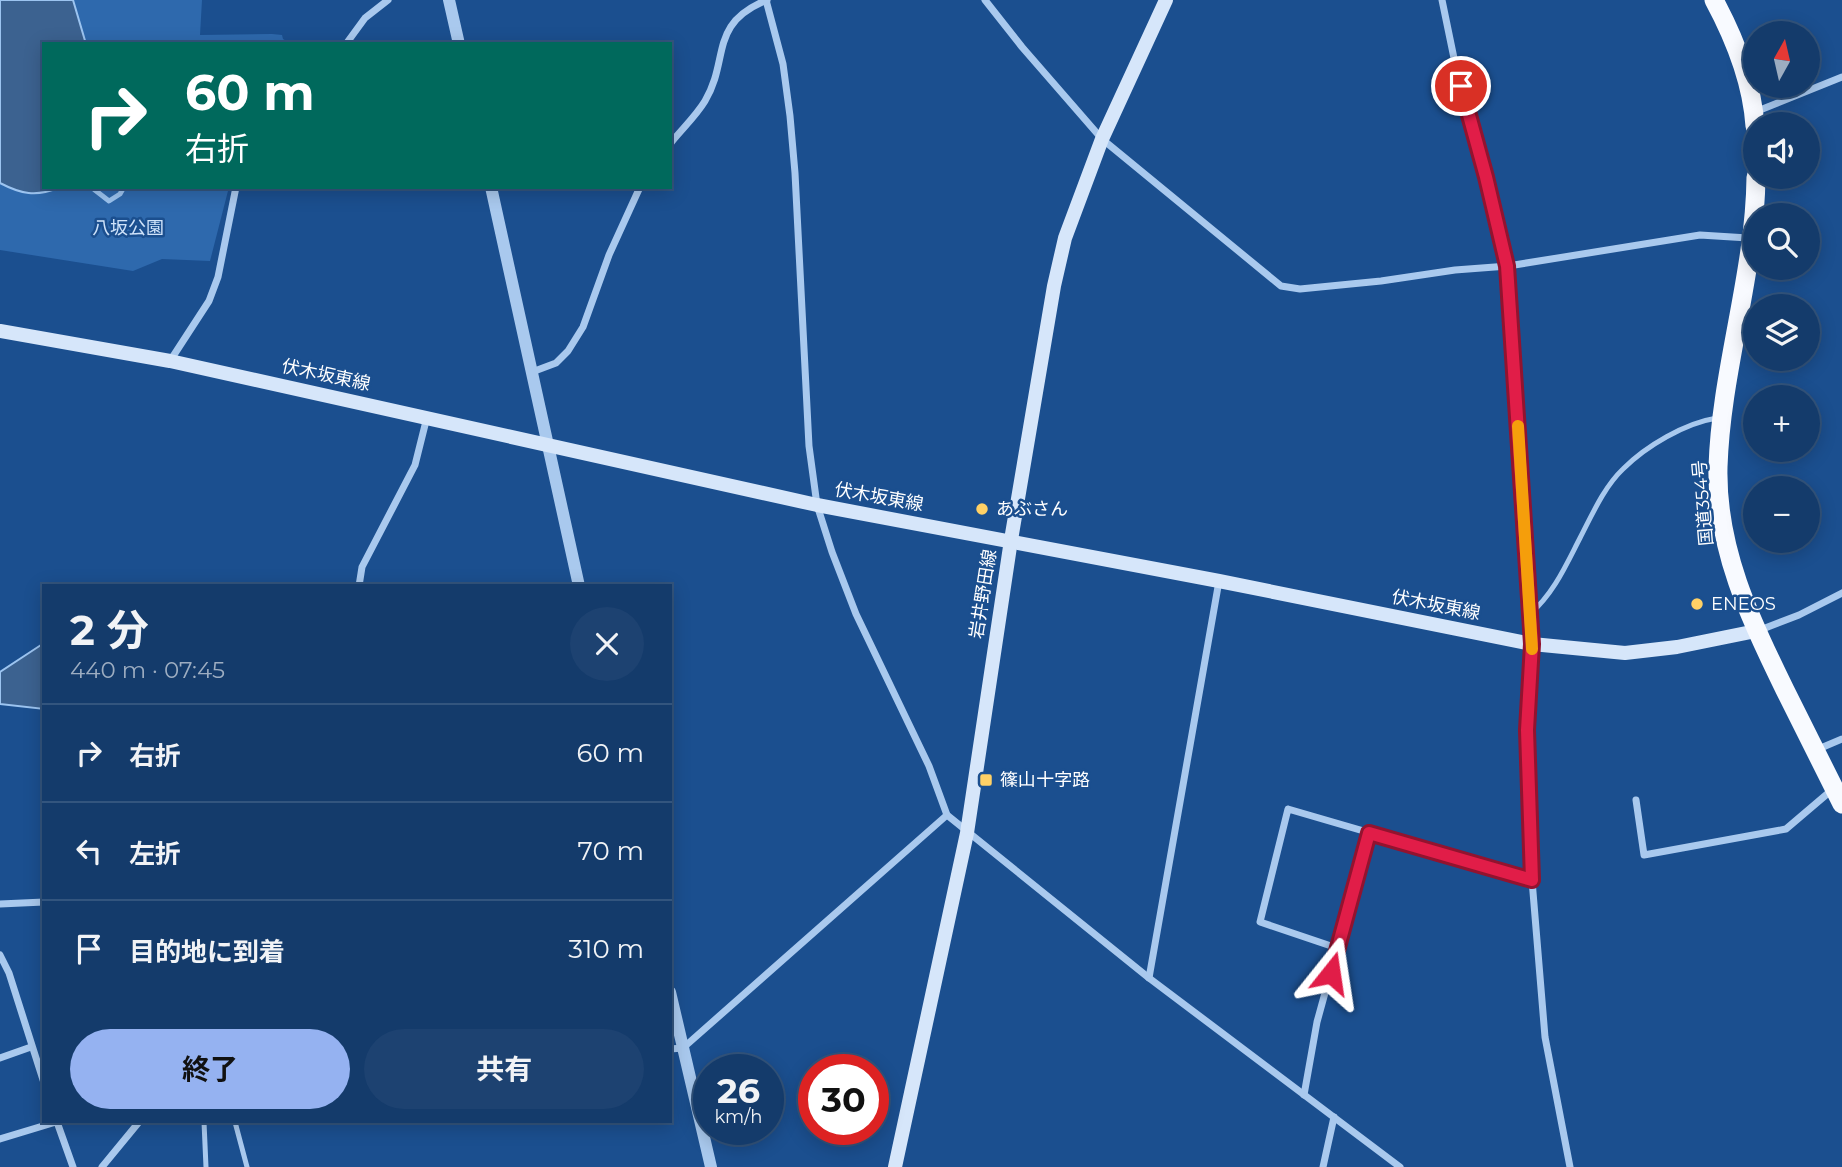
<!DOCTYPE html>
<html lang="ja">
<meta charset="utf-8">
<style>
body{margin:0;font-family:Montserrat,"Noto Sans JP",sans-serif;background:#1d4271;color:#f1f3f6;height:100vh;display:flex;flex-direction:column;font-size:26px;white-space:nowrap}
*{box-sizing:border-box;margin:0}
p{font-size:23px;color:#9dadc1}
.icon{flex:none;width:38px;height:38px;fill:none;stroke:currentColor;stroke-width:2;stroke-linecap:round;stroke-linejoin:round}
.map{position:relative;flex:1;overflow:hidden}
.side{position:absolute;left:42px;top:584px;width:630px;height:539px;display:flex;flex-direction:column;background:#143b6b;border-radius:0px;box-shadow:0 4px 18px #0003,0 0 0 2px #33557e}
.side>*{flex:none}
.banner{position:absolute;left:42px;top:42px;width:630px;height:147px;border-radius:0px;box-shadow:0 4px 18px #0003,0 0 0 2px #33557e;background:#00695c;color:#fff;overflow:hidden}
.needle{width:46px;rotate:8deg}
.fabs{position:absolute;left:1743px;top:21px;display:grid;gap:14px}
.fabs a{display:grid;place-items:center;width:77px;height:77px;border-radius:50%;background:#143b6b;box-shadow:0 4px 18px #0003,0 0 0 2px #33557e;font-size:35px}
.speed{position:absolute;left:693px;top:1054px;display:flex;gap:14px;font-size:35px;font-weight:700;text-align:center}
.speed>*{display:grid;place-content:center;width:91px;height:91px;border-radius:50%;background:#143b6b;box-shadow:0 4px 18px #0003,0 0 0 2px #33557e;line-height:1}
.speed small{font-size:18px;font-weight:400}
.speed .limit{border:10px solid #d22;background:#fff;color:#111}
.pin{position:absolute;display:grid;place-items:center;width:60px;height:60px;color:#fff;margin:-30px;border:4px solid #fff;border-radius:50%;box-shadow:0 2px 7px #0007}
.me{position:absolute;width:77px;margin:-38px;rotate:15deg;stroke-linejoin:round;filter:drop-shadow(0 0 5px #0008)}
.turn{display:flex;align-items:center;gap:24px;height:147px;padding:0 28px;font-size:32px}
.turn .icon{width:91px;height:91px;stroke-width:2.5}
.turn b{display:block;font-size:49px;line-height:60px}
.round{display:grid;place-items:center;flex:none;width:74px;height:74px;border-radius:37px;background:#1d4271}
.headline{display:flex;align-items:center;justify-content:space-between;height:119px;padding:0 28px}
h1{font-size:42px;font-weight:700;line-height:52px}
.action{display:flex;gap:14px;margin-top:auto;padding:14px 28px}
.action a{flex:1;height:80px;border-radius:42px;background:#95b2f1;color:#111;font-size:28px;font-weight:700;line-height:80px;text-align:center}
.action a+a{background:#1d4271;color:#f1f3f6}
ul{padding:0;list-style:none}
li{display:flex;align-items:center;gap:21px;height:98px;padding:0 28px;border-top:2px solid #33557e}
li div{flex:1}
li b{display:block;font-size:26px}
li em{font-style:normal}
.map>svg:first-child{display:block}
.green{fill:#2e69ad}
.water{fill:#3c6290;stroke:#9cc4f0;stroke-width:2}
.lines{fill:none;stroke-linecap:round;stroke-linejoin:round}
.stream{stroke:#9cc4f0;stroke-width:5}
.service{stroke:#a9c9ee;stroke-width:5}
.minor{stroke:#a9c9ee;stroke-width:7}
.tertiary{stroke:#a9c9ee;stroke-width:12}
.secondary{stroke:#d6e6fa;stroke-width:14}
.trunk{stroke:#f8faff;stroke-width:19}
.route-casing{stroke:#92132f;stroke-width:18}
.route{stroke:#e11d48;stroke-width:12}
.slow{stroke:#f59e0b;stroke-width:12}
.poi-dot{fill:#ffd166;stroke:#1b4f8f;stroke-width:2.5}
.labels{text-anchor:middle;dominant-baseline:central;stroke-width:5;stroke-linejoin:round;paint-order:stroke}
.park-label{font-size:18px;fill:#cfe3fa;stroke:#1b4f8f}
.street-label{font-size:18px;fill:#fff;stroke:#1b4f8f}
.poi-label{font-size:18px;fill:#fff;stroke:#1b4f8f;text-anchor:start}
</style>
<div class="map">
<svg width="1842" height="1167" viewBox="0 0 1842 1167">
<rect width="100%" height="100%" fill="#1b4f8f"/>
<!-- green -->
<path class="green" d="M 0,0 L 202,0 L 200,35 L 272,34 L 282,35 L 283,39 L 288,42 L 44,44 L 44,187 L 229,187 L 210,261 L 162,259 L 133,271 L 0,250 Z"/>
<!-- water -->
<g class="water">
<path d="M 0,0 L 73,0 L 86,44 L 44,44 L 44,187 L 58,188 C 36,197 21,194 0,183 Z"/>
<path d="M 44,643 L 44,709 L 0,704 L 0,672 Z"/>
</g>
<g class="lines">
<!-- stream -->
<path class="stream" d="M 91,187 L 109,201 L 120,194 L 124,187"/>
<!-- service -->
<g class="service">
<path d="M 1530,614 C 1554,593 1566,565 1580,538 C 1592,515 1604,487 1623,469 C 1646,446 1685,423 1717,418"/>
<path d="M 204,1122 L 206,1167"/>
<path d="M 235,1122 L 247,1167"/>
</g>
<!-- minor -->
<g class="minor">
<path d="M 766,0 L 783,64 L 790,116 L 795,173 L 809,446 L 817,505 L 832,552 L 856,614 L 929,766 L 947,815 L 1149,978 L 1400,1167"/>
<path d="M 985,0 L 1022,47 L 1102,139 L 1281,286 L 1300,289 L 1381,281 L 1455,270 L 1508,266 L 1700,235 L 1748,238"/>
<path d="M 1442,0 L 1455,63 L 1486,177 L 1508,266 L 1532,644 L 1526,730 L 1532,880 L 1545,1037 L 1570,1167"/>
<path d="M 346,44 L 365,18 L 388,0"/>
<path d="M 1755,112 L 1842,77"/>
<path d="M 670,144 C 681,130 696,116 705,101 C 730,59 708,24 767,0"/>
<path d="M 170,361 L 209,301 L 218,277 L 236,187"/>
<path d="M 532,372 L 556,363 L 568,351 L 583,327 L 609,255 L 640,187"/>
<path d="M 359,586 L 362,567 L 415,465 L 427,417"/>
<path d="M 1760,630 L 1799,615 L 1842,593"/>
<path d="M 1816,750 L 1842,739"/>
<path d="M 1636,800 L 1644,855 L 1786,829 L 1833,789"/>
<path d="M 0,904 L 44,902"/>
<path d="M 1337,948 L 1260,922 L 1288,809 L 1532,880"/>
<path d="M 0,955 L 9,973 L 44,1083"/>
<path d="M 1149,978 L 1219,581"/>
<path d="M 670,1049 L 683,1048 L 947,815"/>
<path d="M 0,1058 L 31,1047"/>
<path d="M 1304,1095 L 1317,1022 L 1369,833"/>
<path d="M 57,1122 L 73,1167"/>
<path d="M 0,1139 L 56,1122"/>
<path d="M 102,1167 L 139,1122"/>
<path d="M 1323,1167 L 1334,1117"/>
</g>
<!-- tertiary -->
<g class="tertiary">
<path d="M 449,0 L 459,44"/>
<path d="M 491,187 L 579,586"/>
<path d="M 670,992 L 711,1167"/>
</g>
<!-- secondary -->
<g class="secondary">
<path d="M 0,331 L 170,361 L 817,505 L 1219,581 L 1532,644 L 1625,653 L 1677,647 L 1756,631"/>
<path d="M 895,1167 L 967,833 L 1011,540 L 1054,286 L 1065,238 L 1102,139 L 1166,0"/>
</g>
<!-- trunk -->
<g class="trunk">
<path d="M 1714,0 C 1735,39 1752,81 1755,126"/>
<path d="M 1756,177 C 1755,274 1721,370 1718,467 C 1716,548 1750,619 1785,690 C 1804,728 1823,766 1842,804"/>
</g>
</g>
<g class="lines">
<defs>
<path id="route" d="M 1331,973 L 1369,833 L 1532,880 L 1527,730 L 1532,644 L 1507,266 L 1486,177 L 1461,86"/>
</defs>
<!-- route casing -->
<use href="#route" class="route-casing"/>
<!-- route -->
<use href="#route" class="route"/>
<!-- slow -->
<path class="slow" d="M 1518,426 L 1532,649"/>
</g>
<!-- markers -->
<g class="poi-dot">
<circle cx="982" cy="509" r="7"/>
<circle cx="1697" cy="604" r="7"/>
<rect x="979" y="773" width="14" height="14" rx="3.5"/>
</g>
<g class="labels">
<!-- park labels -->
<g class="park-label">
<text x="128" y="228">八坂公園</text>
</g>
<!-- street labels -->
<g class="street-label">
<text transform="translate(326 375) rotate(12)">伏木坂東線</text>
<text transform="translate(879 497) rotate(10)">伏木坂東線</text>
<text transform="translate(1703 503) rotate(-95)">国道354号</text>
<text transform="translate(983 594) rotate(-81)">岩井野田線</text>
<text transform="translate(1436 605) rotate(11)">伏木坂東線</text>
</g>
<!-- poi labels -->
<g class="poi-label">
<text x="996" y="509">あぶさん</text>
<text x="1711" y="604">ENEOS</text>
<text x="1000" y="780">篠山十字路</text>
</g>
</g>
</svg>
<div class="fabs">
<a><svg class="needle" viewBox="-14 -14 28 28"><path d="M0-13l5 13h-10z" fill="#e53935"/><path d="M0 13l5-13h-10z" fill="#9dadc1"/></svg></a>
<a><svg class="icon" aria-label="sound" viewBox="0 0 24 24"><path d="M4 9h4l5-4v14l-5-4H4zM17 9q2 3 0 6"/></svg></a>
<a><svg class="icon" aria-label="search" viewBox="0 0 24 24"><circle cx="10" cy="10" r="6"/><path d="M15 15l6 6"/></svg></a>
<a><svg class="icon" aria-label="layers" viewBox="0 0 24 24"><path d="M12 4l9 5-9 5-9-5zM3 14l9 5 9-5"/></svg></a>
<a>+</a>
<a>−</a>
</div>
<div class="speed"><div>26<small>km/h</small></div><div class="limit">30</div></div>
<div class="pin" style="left:1461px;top:86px;background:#d93025"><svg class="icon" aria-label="arrive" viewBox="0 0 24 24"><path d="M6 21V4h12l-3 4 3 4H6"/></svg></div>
<svg class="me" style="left:1331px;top:973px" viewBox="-20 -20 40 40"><path d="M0-17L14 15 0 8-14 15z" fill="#e11d48" stroke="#fff" stroke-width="4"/></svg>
<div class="banner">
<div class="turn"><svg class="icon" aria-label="right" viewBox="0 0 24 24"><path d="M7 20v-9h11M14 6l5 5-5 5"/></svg><div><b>60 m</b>右折</div></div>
</div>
<section class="side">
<div class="headline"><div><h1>2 分</h1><p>440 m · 07:45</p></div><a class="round"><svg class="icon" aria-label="close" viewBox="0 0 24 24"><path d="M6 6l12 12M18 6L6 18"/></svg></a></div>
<ul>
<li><svg class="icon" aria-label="right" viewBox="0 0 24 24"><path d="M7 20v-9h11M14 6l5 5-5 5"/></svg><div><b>右折</b></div><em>60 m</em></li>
<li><svg class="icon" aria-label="left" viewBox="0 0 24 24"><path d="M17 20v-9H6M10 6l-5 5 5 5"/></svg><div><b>左折</b></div><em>70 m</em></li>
<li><svg class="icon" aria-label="arrive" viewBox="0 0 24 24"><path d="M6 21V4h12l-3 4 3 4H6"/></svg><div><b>目的地に到着</b></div><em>310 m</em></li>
</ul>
<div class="action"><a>終了</a><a>共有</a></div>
</section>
</div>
